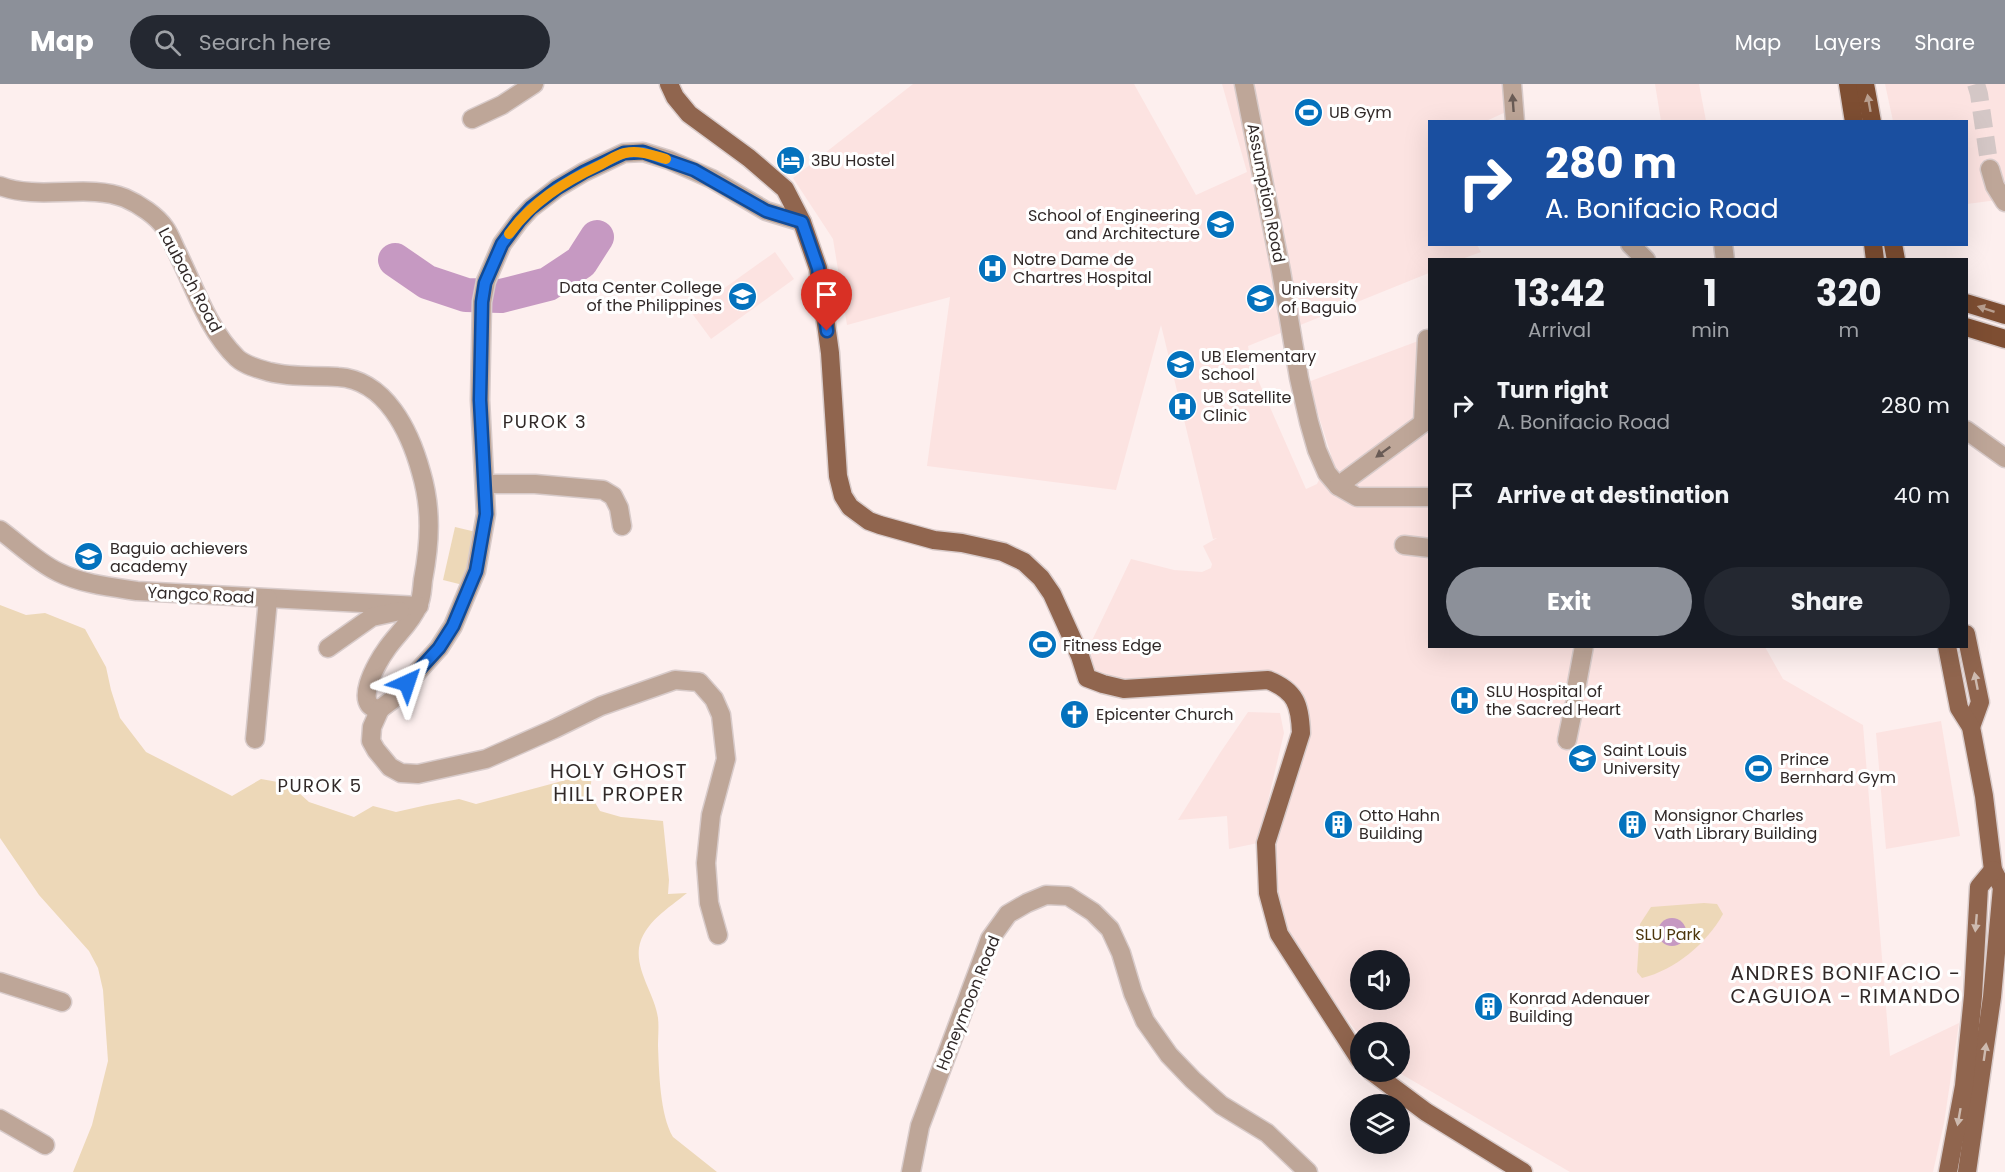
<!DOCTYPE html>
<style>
body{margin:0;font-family:Poppins,sans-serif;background:#242831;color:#f1f3f6;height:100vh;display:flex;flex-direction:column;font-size:22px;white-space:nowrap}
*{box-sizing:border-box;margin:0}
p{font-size:20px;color:#9ea1a6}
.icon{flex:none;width:33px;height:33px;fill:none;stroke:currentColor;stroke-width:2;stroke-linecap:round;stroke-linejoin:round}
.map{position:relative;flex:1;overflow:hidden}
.sheet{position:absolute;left:1428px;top:174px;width:540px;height:390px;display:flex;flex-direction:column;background:#171b24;border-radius:0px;box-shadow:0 6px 24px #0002}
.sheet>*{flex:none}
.hud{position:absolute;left:1428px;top:36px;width:540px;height:126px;border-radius:0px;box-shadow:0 6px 24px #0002;background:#1a4fa0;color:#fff;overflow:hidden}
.fabs{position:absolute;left:1350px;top:866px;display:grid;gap:12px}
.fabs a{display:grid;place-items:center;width:60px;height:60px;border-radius:50%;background:#171b24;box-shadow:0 6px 24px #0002;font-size:30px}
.pin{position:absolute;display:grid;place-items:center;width:51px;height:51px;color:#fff;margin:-62px -26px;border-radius:50% 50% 50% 0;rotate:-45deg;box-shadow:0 0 6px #0007}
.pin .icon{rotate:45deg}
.me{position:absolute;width:66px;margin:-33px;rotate:42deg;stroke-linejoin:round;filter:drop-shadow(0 0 4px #0008)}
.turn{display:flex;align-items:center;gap:21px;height:126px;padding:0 18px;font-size:27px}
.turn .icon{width:78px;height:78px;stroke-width:2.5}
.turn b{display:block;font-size:42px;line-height:51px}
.eta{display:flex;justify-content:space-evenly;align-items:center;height:102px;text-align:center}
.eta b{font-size:36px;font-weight:700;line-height:42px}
.cta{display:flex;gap:12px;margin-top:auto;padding:12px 18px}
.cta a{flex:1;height:69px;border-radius:36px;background:#8c9099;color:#fff;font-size:24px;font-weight:700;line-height:69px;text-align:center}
.cta a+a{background:#242831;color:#f1f3f6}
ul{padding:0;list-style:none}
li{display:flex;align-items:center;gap:18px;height:90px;padding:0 18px}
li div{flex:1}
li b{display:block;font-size:22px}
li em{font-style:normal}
header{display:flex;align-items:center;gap:36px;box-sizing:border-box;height:84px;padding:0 30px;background:#8c9099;color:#fff}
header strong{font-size:28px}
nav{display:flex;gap:33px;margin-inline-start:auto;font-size:21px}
.search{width:420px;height:54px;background:#242831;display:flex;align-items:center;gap:15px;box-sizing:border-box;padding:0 21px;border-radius:33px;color:#9ea1a6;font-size:22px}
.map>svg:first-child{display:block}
.built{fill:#fce3e1;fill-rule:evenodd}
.green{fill:#edd8b8}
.water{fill:#c699c2}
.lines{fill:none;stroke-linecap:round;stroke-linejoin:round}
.river{stroke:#c699c2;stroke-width:34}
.minor-tunnel{stroke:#d4c7c6;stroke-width:18;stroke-dasharray:18 9;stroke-linecap:butt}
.minor-casing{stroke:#d8cbca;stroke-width:21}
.major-casing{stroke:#d8cbca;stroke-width:21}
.highway-casing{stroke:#d8cbca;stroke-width:21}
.minor{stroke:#bea698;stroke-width:18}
.major{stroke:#90654e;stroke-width:18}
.highway{stroke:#7e4e32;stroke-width:18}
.oneway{fill:#695b55}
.oneway2{fill:#b89e8e}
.oneway3{fill:#cdbaaf}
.route-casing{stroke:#114b97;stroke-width:15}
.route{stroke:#1a73e8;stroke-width:10}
.slow{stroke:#f59e0b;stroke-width:10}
.labels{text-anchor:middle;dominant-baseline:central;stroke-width:6;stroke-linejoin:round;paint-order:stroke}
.poi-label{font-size:16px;fill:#312928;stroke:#fff;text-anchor:start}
.street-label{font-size:16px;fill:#312928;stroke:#fff}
.park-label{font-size:16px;fill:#4c350c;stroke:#fff}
.neighbourhood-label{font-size:18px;letter-spacing:1.5px;fill:#312928;stroke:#fff}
.quarter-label{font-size:20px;letter-spacing:1.5px;fill:#312928;stroke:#fff}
</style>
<header>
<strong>Map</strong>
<div class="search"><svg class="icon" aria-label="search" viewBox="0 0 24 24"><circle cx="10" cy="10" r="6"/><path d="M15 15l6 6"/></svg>Search here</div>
<nav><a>Map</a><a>Layers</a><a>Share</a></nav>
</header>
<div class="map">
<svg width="2005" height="1088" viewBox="0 0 2005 1088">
<rect width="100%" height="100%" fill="#fdefee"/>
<!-- built -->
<g class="built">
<path d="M 913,0 L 1134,0 L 1196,111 L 1247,88 L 1222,0 L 1505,0 L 1506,28 L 1486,37 L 1430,38 L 1430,160 L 1477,161 L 1481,168 L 1462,175 L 1430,176 L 1429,189 L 1248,262 L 1251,280 L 1306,405 L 1317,400 L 1331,371 L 1308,298 L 1429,253 L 1430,562 L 1765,563 L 1783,595 L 1863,641 L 1890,972 L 1959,939 L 1944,1039 L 1933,1088 L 1570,1088 L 1396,987 L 1400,987 L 1400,948 L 1360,948 L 1360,952 L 1280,850 L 1272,773 L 1290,704 L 1307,645 L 1306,615 L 1302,611 L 1297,605 L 1129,602 L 1089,591 L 1085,571 L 1131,475 L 1174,486 L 1202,488 L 1211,484 L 1212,480 L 1203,462 L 1217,454 L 1213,455 L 1161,241 L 1116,406 L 927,382 L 950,213 L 847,241 L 833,155 L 793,94 ZM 1360,876 L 1400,876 L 1400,915 L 1360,915 Z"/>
<path d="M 1655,0 L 1699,0 L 1706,37 L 1661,37 Z"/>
<path d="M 1885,0 L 2005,0 L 2005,115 L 1967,120 L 1966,38 L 1893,37 Z"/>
<path d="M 775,168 L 794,195 L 711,255 L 691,228 Z"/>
<path d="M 1248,628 L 1280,629 L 1284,649 L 1258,759 L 1229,765 L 1227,732 L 1178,736 L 1220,669 Z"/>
<path d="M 1941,637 L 1960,752 L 1886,765 L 1876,649 Z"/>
</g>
<!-- green -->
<g class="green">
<path d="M 455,443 L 476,448 L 463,501 L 443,496 Z"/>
<path d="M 0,521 L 26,531 L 45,529 L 85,545 L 106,583 L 111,606 L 120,634 L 146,668 L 232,712 L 261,695 L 289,700 L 309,718 L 354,733 L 373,722 L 396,728 L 427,721 L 459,715 L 476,720 L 592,689 L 590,710 L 600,727 L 621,733 L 663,737 L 669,796 L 668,810 L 687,809 C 669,824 643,839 639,864 C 636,888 655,911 658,934 C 659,943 658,953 658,962 C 659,988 660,1031 673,1053 L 717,1088 L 73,1088 L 92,1041 L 108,977 L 103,906 L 98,884 L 89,867 L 39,811 L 0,754 Z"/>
<path d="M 1704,819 L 1717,820 L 1723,830 C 1707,859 1675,886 1642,894 L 1637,888 L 1640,840 L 1651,823 Z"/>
</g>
<!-- water -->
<circle class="water" cx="1672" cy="848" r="14"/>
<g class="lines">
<!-- river -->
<path class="river" d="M 395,176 L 427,198 L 466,211 L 501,212 L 548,200 L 581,178 L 597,153"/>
<!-- minor-tunnel -->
<path class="minor-tunnel" d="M 1976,0 L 1979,10 L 1990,85"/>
<defs>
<g id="minor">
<path d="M 1244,0 L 1281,187 L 1299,294 L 1309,338 L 1317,366 L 1327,389 L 1338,402 L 1357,413 L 1430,413"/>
<path d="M 1512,0 L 1515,38"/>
<path d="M 472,35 L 502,21 L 534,0"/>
<path d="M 1990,85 L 1995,102 L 2005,118"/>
<path d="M 0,102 C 40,117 88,99 125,114 C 139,120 157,132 165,144 C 170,151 173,160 177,168 C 195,204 208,246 237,274 C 246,282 259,285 270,288 C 293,294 315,291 338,293 C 386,296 410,348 421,388 C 432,425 430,459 423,496 C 422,504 422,515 418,522 C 411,539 396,551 386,566 C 377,578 351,624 380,625"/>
<path d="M 1630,160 L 1646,176"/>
<path d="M 1723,160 L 1725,176"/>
<path d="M 1423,339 L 1427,255"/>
<path d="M 1966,346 L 2005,374"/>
<path d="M 486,400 L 535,400 L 603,406 L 613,412 L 619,424 L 622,442"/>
<path d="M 1338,402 L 1430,334"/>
<path d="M 0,446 C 19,460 37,478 58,488 C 82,500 110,503 137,507 L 419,522"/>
<path d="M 1404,461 L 1430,464"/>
<path d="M 328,564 L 372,533 L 400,527"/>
<path d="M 1576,605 L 1584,562"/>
<path d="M 380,625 L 392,616 L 439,564 L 453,542 L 476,487 L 486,430 L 480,316 L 482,218 L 486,197 L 502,160 L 519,137 L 531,124 L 557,104 L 584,88 L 624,69 L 643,68 L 669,76 L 712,95 L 766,127 L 802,138"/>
<path d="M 380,625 L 372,643 L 371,657 L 376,666 L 390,683 L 401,689 L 418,690 L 486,675 L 554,645 L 601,622 L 675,596 L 699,598 L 714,615 L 721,631 L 726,675 L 711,731 L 706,779 L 709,819 L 718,851"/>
<path d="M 255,655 L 268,515"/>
<path d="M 1567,656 L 1574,622"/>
<path d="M 0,898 L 62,918"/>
<path d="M 0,1035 L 45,1061"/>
<path d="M 911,1088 L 920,1042 L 990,855 L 1008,830 L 1027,819 L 1046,811 L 1068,812 L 1093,828 L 1110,845 L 1121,869 L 1133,909 L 1145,937 L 1169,971 L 1193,996 L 1221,1021 L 1267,1049 L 1308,1088"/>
</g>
<g id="major">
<path d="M 669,0 L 675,13 L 689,30 L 749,74 L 785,105 L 802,138 L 818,184 L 821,204 L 830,269 L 838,392 L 843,412 L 850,423 L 869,437 L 880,441 L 934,456 L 962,459 L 1003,468 L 1024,478 L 1041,494 L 1052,510 L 1080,572 L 1087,594 L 1103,600 L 1124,605 L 1268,596 C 1296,607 1300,621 1301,649 L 1266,759 L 1268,809 L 1279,850 L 1360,976"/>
<path d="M 1966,550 L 1980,618 L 1971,643"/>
<path d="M 1947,562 L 1959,624 L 1971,643 L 1984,712 L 1993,786 L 2002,803 L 1992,913 L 1967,1088"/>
<path d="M 1371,987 L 1426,1028 L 1523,1088"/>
<path d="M 1948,1088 L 1964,1002 L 1973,912 L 1979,803 L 1993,786"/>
</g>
<g id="highway">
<path d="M 1848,0 L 1854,38"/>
<path d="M 1865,0 L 1872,38"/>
<path d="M 1873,160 L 1875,176"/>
<path d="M 1893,160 L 1896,176"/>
<path d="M 1966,219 L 2005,231"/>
<path d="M 1966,243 L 2005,255"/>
</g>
</defs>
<!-- minor casing -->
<use href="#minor" class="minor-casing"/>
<!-- major casing -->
<use href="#major" class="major-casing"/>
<!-- highway casing -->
<use href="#highway" class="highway-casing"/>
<!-- minor -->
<use href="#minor" class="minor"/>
<!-- major -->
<use href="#major" class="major"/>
<!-- highway -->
<use href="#highway" class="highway"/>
</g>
<!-- one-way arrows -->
<defs><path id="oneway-solid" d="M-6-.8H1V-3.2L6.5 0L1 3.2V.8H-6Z" transform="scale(1.5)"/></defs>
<g class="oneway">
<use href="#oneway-solid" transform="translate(1513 19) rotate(-94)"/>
<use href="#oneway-solid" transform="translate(1383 368) rotate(144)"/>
</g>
<g class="oneway2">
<use href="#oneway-solid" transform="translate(1869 19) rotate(-100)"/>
<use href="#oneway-solid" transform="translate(1986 225) rotate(-162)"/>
</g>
<g class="oneway3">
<use href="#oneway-solid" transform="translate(1976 597) rotate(-101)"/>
<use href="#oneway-solid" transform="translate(1976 839) rotate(95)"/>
<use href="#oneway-solid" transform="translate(1985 968) rotate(-82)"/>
<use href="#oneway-solid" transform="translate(1959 1033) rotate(100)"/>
</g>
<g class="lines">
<defs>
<path id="route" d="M 407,599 L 439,564 L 453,542 L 476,487 L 486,430 L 480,316 L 482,218 L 485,199 L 502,160 L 519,137 L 531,124 L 557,104 L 584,88 L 624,69 L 643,68 L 694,86 L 766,127 L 802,138 L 818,184 L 827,247"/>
</defs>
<!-- route casing -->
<use href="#route" class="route-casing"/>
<!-- route -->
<use href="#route" class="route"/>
<!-- slow -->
<path class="slow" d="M 509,150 C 532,118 564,98 600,81 C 608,77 616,71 625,69 C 639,66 652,71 666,75"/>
</g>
<!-- icons -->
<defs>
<symbol id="stadium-disc" viewBox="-11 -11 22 22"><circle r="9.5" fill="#0472bd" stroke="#fff"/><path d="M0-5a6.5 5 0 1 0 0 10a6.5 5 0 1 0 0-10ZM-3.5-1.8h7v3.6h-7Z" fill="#fff"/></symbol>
<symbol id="hotel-disc" viewBox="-11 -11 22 22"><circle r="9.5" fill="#0472bd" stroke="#fff"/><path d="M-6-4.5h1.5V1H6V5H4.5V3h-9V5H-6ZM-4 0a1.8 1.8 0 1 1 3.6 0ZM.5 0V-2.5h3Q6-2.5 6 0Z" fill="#fff"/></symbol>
<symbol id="school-disc" viewBox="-11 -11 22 22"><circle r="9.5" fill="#0472bd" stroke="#fff"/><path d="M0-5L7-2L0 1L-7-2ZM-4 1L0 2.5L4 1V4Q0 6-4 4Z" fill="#fff"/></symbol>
<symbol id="hospital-disc" viewBox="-11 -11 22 22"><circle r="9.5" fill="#0472bd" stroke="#fff"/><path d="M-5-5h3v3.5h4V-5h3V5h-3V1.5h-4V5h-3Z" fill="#fff"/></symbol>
<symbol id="university-disc" viewBox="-11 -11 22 22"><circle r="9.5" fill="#0472bd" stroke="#fff"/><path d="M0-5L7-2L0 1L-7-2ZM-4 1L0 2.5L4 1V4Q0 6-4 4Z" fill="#fff"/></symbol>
<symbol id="church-disc" viewBox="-11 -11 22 22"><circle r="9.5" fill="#0472bd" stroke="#fff"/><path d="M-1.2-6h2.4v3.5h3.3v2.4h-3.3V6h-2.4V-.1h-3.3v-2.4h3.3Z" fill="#fff"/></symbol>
<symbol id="building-disc" viewBox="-11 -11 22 22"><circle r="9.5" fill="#0472bd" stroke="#fff"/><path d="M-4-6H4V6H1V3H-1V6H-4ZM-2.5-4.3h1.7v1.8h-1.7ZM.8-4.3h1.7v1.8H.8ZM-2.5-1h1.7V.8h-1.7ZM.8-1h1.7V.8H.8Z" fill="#fff"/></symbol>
</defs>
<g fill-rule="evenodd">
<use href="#stadium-disc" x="1292" y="12" width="33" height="33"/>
<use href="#hotel-disc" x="774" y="60" width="33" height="33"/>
<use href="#school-disc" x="1204" y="124" width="33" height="33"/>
<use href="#hospital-disc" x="976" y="168" width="33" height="33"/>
<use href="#university-disc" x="726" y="196" width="33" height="33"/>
<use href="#university-disc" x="1244" y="198" width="33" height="33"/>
<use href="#school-disc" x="1164" y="264" width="33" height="33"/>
<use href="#hospital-disc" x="1166" y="306" width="33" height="33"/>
<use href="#school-disc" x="72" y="456" width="33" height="33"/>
<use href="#stadium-disc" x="1026" y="544" width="33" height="33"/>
<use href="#hospital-disc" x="1448" y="600" width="33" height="33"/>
<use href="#church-disc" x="1058" y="614" width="33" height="33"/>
<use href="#university-disc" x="1566" y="658" width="33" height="33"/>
<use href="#stadium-disc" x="1742" y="668" width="33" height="33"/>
<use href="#building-disc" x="1322" y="724" width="33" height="33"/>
<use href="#building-disc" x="1616" y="724" width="33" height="33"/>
<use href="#building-disc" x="1472" y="906" width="33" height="33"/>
</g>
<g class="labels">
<!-- poi labels -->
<g class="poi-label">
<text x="1329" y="28">UB Gym</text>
<text x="811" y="76">3BU Hostel</text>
<text x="1200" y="131" text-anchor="end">School of Engineering<tspan x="1200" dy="18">and Architecture</tspan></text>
<text x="1013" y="175">Notre Dame de<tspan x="1013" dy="18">Chartres Hospital</tspan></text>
<text x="722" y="203" text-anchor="end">Data Center College<tspan x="722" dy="18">of the Philippines</tspan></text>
<text x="1281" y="205">University<tspan x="1281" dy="18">of Baguio</tspan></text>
<text x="1201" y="272">UB Elementary<tspan x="1201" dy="18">School</tspan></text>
<text x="1203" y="313">UB Satellite<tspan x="1203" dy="18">Clinic</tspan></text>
<text x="110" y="464">Baguio achievers<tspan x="110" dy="18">academy</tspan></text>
<text x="1063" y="561">Fitness Edge</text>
<text x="1486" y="607">SLU Hospital of<tspan x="1486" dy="18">the Sacred Heart</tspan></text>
<text x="1096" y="630">Epicenter Church</text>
<text x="1603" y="666">Saint Louis<tspan x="1603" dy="18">University</tspan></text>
<text x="1780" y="675">Prince<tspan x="1780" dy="18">Bernhard Gym</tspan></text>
<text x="1359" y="731">Otto Hahn<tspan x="1359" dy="18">Building</tspan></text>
<text x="1654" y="731">Monsignor Charles<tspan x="1654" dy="18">Vath Library Building</tspan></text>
<text x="1509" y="914">Konrad Adenauer<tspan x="1509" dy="18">Building</tspan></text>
</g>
<!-- street labels -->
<g class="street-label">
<text transform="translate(1266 109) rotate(79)">Assumption Road</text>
<text transform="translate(190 196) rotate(62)">Laubach Road</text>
<text transform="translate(201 511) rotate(3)">Yangco Road</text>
<text transform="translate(968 919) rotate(-68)">Honeymoon Road</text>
</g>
<!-- park labels -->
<g class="park-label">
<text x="1668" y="850">SLU Park</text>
</g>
<!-- neighbourhood labels -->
<g class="neighbourhood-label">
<text x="545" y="337">PUROK 3</text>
<text x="320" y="701">PUROK 5</text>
</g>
<!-- quarter labels -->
<g class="quarter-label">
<text x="619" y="687">HOLY GHOST<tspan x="619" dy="23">HILL PROPER</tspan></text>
<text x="1846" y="889">ANDRES BONIFACIO -<tspan x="1846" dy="23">CAGUIOA - RIMANDO</tspan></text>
</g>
</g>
</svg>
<div class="fabs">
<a><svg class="icon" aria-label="sound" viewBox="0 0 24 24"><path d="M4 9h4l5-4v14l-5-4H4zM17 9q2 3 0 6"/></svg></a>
<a><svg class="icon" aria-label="search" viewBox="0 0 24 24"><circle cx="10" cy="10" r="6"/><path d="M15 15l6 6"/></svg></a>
<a><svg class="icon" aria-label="layers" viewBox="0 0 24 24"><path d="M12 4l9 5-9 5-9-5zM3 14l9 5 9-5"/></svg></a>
</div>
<div class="pin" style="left:827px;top:247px;background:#d93025"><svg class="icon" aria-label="arrive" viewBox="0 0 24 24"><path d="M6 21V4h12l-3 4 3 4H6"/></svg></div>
<svg class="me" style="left:407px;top:599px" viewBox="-20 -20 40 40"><path d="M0-17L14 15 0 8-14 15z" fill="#1a73e8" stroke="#fff" stroke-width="4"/></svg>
<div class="hud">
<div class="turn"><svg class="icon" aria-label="right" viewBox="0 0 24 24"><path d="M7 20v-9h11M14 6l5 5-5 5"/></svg><div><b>280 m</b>A. Bonifacio Road</div></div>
</div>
<section class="sheet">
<div class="eta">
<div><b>13:42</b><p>Arrival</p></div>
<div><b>1</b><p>min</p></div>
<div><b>320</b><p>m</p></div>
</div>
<ul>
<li><svg class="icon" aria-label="right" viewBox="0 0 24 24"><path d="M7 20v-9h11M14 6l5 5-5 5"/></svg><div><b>Turn right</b><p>A. Bonifacio Road</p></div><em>280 m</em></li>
<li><svg class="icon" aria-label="arrive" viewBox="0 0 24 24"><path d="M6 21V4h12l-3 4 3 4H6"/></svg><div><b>Arrive at destination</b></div><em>40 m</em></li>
</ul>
<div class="cta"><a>Exit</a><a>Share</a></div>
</section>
</div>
